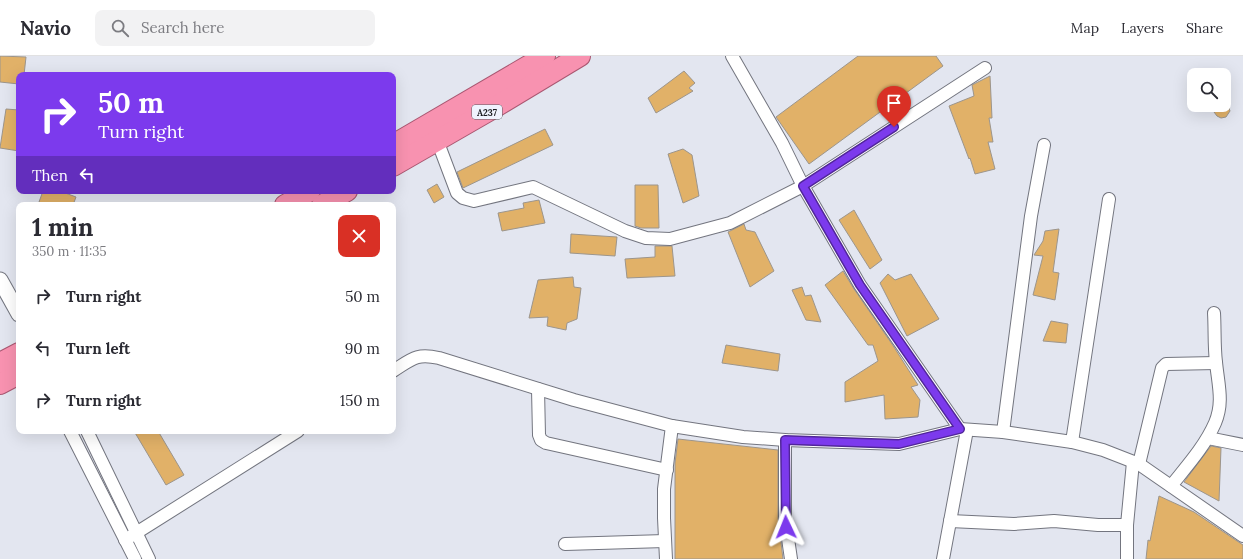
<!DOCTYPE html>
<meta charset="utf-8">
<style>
body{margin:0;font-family:Lora,serif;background:#f2f2f3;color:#2b2b33;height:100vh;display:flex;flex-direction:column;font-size:15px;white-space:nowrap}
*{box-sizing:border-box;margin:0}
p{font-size:13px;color:#7c7c81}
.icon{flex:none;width:22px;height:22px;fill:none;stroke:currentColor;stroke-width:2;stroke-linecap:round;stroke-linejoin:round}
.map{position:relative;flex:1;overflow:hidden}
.drawer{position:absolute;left:16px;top:146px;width:380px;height:232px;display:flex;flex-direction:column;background:#fff;border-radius:8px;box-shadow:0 4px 16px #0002}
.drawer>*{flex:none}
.banner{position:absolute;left:16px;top:16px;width:380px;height:122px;border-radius:8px;box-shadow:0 4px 16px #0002;background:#7c3aed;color:#fff;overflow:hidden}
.controls{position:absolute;left:1187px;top:12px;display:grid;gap:8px}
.controls a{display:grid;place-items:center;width:44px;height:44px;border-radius:8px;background:#fff;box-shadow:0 4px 16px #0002;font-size:20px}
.pin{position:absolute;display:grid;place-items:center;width:34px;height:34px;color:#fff;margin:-41px -17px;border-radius:50% 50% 50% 0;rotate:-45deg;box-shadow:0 0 4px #0007}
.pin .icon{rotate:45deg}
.me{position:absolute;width:44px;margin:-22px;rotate:358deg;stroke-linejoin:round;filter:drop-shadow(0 0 3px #0008)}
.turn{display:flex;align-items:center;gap:14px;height:84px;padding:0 16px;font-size:18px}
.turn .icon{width:52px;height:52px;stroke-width:2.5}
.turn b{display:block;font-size:28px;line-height:34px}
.then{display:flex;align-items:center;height:38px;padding:0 16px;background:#0003;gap:8px;font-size:15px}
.round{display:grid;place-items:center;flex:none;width:42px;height:42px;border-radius:8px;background:#f2f2f3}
.head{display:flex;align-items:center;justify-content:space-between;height:68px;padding:0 16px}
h1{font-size:24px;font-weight:800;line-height:30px}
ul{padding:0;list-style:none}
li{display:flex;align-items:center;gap:12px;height:52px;padding:0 16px}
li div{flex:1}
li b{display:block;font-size:15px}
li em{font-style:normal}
header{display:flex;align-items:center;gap:24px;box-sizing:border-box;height:56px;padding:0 20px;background:#fff;border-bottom:1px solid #e1e1e2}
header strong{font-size:19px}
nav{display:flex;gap:22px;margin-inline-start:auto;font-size:14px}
.search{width:280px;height:36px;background:#f2f2f3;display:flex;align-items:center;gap:10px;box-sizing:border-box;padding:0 14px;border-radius:8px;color:#7c7c81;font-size:15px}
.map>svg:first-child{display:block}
.building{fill:#e1b168;stroke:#9c958c}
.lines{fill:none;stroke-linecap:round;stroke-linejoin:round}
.minor-casing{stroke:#73757f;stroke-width:14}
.tertiary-casing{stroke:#73757f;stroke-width:17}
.trunk-casing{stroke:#a95771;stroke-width:22}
.minor{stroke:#fff;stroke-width:12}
.tertiary{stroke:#fff;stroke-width:15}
.trunk{stroke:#f892b0;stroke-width:20}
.route-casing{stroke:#51269a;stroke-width:10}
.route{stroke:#7c3aed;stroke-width:7}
.labels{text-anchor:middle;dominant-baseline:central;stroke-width:3;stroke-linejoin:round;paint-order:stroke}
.shield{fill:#f0f3fe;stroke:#5a5c62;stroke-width:1}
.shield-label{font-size:9px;font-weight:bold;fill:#1a1b1f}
</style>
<header>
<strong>Navio</strong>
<div class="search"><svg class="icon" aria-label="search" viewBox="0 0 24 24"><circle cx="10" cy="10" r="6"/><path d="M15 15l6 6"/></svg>Search here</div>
<nav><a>Map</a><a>Layers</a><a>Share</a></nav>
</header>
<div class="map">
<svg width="1243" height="503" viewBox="0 0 1243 503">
<rect width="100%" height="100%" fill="#e3e6f0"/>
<!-- building -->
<g class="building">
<path d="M 0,0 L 26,1 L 24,19 L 19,19 L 19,28 L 0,26 Z"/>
<path d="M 858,0 L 936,0 L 943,10 L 809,108 L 776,61 Z"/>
<path d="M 684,15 L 695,27 L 689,32 L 693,35 L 656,57 L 648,42 Z"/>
<path d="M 990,20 L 992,62 L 989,62 L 993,86 L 988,86 L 995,113 L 975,118 L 970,102 L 969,103 L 949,50 L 974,40 L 972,29 Z"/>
<path d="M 1216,49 L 1228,49 L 1230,55 L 1226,61 L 1221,62 L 1217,60 L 1214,56 Z"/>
<path d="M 6,53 L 19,54 L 19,95 L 0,92 Z"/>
<path d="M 545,73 L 553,89 L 463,132 L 457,116 Z"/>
<path d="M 683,93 L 692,99 L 699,140 L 683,147 L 668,98 Z"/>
<path d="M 437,128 L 444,141 L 434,147 L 427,134 Z"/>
<path d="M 635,129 L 658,129 L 659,172 L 641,172 L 635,170 Z"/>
<path d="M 43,135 L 60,135 L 76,141 L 73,149 L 48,149 L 39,146 Z"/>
<path d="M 539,144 L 545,167 L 502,175 L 498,157 L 524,152 L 523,147 Z"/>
<path d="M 854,154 L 882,204 L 870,213 L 839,164 Z"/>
<path d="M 744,168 L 746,174 L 755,176 L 774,215 L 750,231 L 728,176 Z"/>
<path d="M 1059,173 L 1053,216 L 1059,217 L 1055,244 L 1033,239 L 1043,200 L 1034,199 L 1043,185 L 1045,175 Z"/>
<path d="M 571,178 L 617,181 L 615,200 L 570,197 Z"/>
<path d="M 655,190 L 672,190 L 675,220 L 627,222 L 625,203 L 655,201 Z"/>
<path d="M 843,215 L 854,233 L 892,288 L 918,329 L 911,331 L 920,344 L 918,361 L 885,363 L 884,339 L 845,346 L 845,326 L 878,305 L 873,289 L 868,289 L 825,229 Z"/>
<path d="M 888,218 L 895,224 L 911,218 L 939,263 L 907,280 L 880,227 Z"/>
<path d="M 573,221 L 574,231 L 581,232 L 577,263 L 567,267 L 566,274 L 547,270 L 548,261 L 529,262 L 538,224 Z"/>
<path d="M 802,231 L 805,240 L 811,239 L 821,266 L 806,264 L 792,234 Z"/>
<path d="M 1051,265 L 1068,268 L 1066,287 L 1043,285 Z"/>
<path d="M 726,289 L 780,298 L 778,315 L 722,307 Z"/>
<path d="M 134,375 L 158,375 L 184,419 L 166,429 Z"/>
<path d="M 678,383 L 778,394 L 778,462 L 783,503 L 675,503 L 675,407 Z"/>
<path d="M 1211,390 L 1221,392 L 1219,445 L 1184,426 Z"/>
<path d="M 1159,440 L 1194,456 L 1243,489 L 1243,503 L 1146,503 L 1148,484 L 1150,485 Z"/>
</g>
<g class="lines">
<defs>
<g id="minor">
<path d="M 732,0 L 782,87 L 803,130 L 860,229 L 960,373"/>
<path d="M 437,84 L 457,137 L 463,142 L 474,145 L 533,131 L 625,175 L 646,182 L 670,183 L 730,167 L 803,130 L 985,12"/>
<path d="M 393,315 C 412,303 416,297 439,302 L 574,344 L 672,370 L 743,381 L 785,384 L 899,388 L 960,373 L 1003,376 L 1072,386 L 1103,394 L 1139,408 L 1243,480"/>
<path d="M 538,333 L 539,379 L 541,384 L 546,387 L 667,414"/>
<path d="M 70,375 L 135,503"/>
<path d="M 87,375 L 149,503"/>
<path d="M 1003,376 L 1031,160 L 1044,89"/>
<path d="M 1208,382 L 1243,389"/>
<path d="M 785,384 L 785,462 L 791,503"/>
<path d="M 1072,386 L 1109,143"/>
<path d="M 1139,408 L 1162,312 L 1166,308 L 1216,307"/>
<path d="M 1171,430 C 1187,410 1205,390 1215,367 C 1224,346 1218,328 1216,306 C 1214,290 1215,273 1214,257"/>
<path d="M 950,465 L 1014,468 L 1054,465 L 1098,469 L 1127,469"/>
<path d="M 125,484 L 298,375"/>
<path d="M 565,488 L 665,485"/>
<path d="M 666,503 L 664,462 L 664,433 L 672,370"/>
<path d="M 943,503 L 967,374"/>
<path d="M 1127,503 L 1127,469 L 1133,406"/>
</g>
<path id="tertiary" d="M 0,224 L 19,258"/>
<g id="trunk">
<path d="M 393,89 L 545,0"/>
<path d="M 393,110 L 492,53 L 580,0"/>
<path d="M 285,149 L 310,135"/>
<path d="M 322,149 L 347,135"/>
<path d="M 0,307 L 19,297"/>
<path d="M 0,328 L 19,318"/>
</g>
</defs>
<!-- minor casing -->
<use href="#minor" class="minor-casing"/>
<!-- tertiary casing -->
<use href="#tertiary" class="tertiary-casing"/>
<!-- trunk casing -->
<use href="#trunk" class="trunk-casing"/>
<!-- minor -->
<use href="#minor" class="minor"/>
<!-- tertiary -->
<use href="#tertiary" class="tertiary"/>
<!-- trunk -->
<use href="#trunk" class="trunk"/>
</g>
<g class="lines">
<defs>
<path id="route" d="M 786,471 L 785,384 L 899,388 L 960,373 L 860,229 L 803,130 L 894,71"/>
</defs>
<!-- route casing -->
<use href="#route" class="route-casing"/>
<!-- route -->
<use href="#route" class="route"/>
</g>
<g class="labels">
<!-- shield labels -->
<rect class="shield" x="472" y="49" width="30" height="14" rx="3"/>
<g class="shield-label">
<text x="487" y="56">A237</text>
</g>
</g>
</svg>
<div class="controls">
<a><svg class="icon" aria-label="search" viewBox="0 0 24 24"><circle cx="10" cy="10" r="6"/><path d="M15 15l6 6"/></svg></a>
</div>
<div class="pin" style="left:894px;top:71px;background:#d93025"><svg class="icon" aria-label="arrive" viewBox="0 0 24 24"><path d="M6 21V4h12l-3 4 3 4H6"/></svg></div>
<svg class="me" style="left:786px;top:471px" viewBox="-20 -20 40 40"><path d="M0-17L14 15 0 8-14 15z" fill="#7c3aed" stroke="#fff" stroke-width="4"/></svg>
<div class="banner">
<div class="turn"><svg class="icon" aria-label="right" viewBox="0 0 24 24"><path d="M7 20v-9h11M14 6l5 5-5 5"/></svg><div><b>50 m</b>Turn right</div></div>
<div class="then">Then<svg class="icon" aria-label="left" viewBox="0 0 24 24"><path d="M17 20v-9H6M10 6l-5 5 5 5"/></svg></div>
</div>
<section class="drawer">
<div class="head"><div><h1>1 min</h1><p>350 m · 11:35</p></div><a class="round" style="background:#d93025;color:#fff"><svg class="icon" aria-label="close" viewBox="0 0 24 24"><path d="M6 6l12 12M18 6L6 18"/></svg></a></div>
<ul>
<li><svg class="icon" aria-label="right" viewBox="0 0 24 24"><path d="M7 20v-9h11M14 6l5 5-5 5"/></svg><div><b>Turn right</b></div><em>50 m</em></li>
<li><svg class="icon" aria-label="left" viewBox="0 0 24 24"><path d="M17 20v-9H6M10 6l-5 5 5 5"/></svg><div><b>Turn left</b></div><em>90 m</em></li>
<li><svg class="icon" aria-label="right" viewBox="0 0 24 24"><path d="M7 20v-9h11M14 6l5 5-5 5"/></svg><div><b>Turn right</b></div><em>150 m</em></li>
</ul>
</section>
</div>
